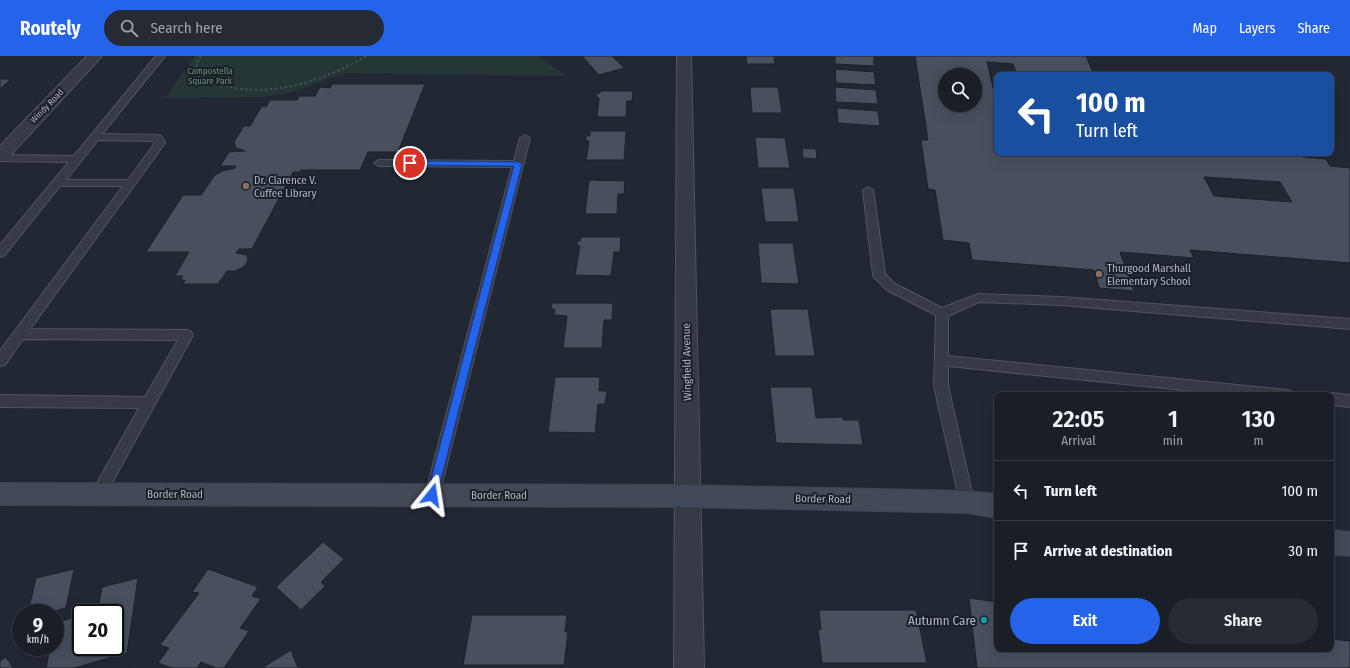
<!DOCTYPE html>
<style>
body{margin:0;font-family:"Fira Sans Condensed",sans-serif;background:#262b33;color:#f1f3f6;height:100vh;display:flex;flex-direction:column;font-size:15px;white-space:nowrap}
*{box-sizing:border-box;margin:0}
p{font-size:13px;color:#9fa2a7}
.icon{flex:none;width:22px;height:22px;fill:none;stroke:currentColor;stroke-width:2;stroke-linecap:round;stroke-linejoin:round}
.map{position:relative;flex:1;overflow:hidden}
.side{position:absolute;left:994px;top:336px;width:340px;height:260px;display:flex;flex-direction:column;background:#191e27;border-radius:8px;box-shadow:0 4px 16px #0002,0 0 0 1px #373c44}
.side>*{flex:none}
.top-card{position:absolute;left:994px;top:16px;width:340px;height:84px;border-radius:8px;box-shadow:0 4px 16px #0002,0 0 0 1px #373c44;background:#1a4fa0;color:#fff;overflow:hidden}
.buttons{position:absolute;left:938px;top:12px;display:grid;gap:8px}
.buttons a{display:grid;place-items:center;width:44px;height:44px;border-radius:50%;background:#191e27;box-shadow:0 4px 16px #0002,0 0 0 1px #373c44;font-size:20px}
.speed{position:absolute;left:12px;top:548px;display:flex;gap:8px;font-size:20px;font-weight:700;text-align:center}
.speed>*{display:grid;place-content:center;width:52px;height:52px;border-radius:50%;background:#191e27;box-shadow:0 4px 16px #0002,0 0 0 1px #373c44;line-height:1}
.speed small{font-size:10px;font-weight:400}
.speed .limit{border:2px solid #111;border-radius:6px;background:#fff;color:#111}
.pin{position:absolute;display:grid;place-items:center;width:34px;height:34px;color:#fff;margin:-17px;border:2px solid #fff;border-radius:50%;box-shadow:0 1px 4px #0007}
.me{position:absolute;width:44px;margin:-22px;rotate:15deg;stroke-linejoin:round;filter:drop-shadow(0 0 3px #0008)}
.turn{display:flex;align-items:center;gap:14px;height:84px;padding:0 16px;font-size:18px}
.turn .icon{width:52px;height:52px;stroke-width:2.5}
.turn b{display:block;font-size:28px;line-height:34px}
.eta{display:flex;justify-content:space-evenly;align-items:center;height:68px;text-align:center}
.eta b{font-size:24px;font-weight:600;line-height:28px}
.primary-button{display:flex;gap:8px;margin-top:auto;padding:8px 16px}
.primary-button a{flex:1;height:46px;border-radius:24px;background:#2563eb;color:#fff;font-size:16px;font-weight:600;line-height:46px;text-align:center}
.primary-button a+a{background:#262b33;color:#f1f3f6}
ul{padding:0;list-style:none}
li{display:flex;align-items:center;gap:12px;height:60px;padding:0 16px;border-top:1px solid #373c44}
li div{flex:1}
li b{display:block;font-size:15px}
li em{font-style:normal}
header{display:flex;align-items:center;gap:24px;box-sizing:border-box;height:56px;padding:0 20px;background:#2563eb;color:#fff}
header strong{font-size:19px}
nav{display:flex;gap:22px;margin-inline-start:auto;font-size:14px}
.search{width:280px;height:36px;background:#262b33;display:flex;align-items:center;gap:10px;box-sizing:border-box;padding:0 14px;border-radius:22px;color:#9fa2a7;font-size:15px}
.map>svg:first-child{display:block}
.green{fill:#263637}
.building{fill:#484f5d;stroke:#1c222b;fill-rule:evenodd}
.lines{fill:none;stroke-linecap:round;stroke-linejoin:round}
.lane-casing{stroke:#4f555f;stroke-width:2}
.street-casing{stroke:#4f555f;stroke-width:2}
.secondary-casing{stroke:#3e444e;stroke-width:2}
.path{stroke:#435154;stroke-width:2;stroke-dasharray:2.5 2.5;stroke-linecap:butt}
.lane{fill:#353a45;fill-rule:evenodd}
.street{fill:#353a45;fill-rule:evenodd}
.secondary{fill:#434a57;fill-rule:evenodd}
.route{fill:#2563eb;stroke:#184099}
.education-dot{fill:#8d6e63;stroke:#1a2029;stroke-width:1.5}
.culture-dot{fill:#0f9aa8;stroke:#1a2029;stroke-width:1.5}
.labels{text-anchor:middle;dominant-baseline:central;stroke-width:4;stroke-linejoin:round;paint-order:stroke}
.far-park-label{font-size:9px;fill:#698f73;stroke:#1a2029}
.far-street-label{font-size:9px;fill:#afb5c1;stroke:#1a2029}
.poi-label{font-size:11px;fill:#afb5c1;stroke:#1a2029;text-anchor:start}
.street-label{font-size:11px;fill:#afb5c1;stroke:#1a2029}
.near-poi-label{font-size:13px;fill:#afb5c1;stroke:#1a2029;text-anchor:end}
</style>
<header>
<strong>Routely</strong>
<div class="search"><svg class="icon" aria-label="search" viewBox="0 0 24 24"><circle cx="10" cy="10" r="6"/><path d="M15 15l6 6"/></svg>Search here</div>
<nav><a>Map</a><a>Layers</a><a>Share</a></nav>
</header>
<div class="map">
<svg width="1350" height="612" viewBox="0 0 1350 612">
<rect width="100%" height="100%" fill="#212834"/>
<!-- green -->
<path class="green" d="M 195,0 L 538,0 L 566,20 L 346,17 L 289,37 L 263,41 L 165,42 Z"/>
<!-- building -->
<g class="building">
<path d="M 582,0 L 612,0 L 624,12 L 599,19 Z"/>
<path d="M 746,0 L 774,0 L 775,8 L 747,8 Z"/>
<path d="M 835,0 L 874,0 L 874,10 L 835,8 Z"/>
<path d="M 915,0 L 1086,0 L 1094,19 L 1017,19 L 1013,8 L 987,6 L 995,40 L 997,40 L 997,97 L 1300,97 L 1303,101 L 1326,103 L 1330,110 L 1350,112 L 1350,207 L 1190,194 L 1194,202 L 1120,196 L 1134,235 L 1099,232 L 1094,214 L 972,204 L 969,187 L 943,184 L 935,134 L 928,133 L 921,84 L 928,84 ZM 945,19 L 975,19 L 975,49 L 945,49 ZM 1204,121 L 1280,126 L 1292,146 L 1214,140 Z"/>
<path d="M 835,13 L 874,16 L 876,29 L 836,27 Z"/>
<path d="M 0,23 L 11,23 L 0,33 Z"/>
<path d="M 332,28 L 425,28 L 398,96 L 368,96 L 360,114 L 301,114 L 300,116 L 293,116 L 252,193 L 239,193 L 236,197 L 247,199 L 248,203 L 246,208 L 242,212 L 235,215 L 227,215 L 218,228 L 183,228 L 185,224 L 180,224 L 183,220 L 175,220 L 189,196 L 146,196 L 183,139 L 201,139 L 215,119 L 222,115 L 235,112 L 236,110 L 220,110 L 229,96 L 245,95 L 236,92 L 234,86 L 244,70 L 250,70 L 262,50 L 266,51 L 270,44 L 297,44 L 299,40 L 315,40 L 320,31 L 330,32 Z"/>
<path d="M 750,31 L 778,31 L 782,57 L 752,57 Z"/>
<path d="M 835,31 L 876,34 L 878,48 L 836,46 Z"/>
<path d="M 600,35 L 633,35 L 632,45 L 627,45 L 626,61 L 597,61 L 599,42 L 596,41 L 597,37 L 600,37 Z"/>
<path d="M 837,52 L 878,55 L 880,70 L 838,67 Z"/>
<path d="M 590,75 L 626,75 L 624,104 L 586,104 L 589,85 L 586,85 L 586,80 L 590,80 Z"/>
<path d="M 755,81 L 785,82 L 790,112 L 758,112 Z"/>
<path d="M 802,92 L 816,93 L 817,103 L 803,102 Z"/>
<path d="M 589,124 L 625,125 L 624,138 L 618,138 L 617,158 L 585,158 Z"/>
<path d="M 761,132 L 794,132 L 799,166 L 765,166 Z"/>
<path d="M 581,181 L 621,181 L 620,196 L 614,196 L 611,220 L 575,219 L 580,190 L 577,190 L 577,185 L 580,185 Z"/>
<path d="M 758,187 L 793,187 L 799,228 L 761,227 Z"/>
<path d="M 552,247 L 613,247 L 612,264 L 604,264 L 602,292 L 563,292 L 567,260 L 554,259 L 555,253 L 551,253 Z"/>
<path d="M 770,253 L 808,253 L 815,300 L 775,300 Z"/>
<path d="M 555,321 L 600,321 L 599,335 L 607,335 L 605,348 L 598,348 L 595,377 L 548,376 Z"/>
<path d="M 770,331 L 812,331 L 816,362 L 843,361 L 843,364 L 859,364 L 863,389 L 776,387 Z"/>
<path d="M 323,486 L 344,503 L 321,526 L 325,530 L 301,554 L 276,531 Z"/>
<path d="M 74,513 L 66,552 L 47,557 L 28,557 L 36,522 Z"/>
<path d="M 208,513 L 258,531 L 252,540 L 261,543 L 240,572 L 249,575 L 224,612 L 216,612 L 201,606 L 197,612 L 172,612 L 158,607 L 169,592 L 160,589 L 199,537 L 192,536 Z"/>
<path d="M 138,522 L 127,597 L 74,612 L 46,612 L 50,591 L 55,591 L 55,567 L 81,559 L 81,591 L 115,591 L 115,557 L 89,557 L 98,554 L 102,531 Z"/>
<path d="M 969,542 L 997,546 L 997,593 L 1331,593 L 1331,583 L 1350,585 L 1350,612 L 977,612 Z"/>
<path d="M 819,554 L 916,554 L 927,607 L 822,607 L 818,573 L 821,574 Z"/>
<path d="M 472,559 L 567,559 L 565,576 L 568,576 L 564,609 L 463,609 Z"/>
<path d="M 291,594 L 298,612 L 262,612 Z"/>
<path d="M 6,601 L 13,612 L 0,612 L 0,605 Z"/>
</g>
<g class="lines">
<defs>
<g id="lane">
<path d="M 156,0 L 165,0 L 102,78 L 157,79 L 161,80 L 165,87 L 30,273 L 187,274 L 191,276 L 193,279 L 103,443 L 98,445 L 93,443 L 91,438 L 139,352 L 0,351 L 0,339 L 145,341 L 178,284 L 23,283 L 5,309 L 0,310 L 0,295 L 123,130 L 60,130 L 4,200 L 0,201 L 0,189 L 69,106 L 0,105 L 0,99 L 74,100 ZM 98,84 L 154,85 L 155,87 L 128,124 L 66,124 Z"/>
<path d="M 525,79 L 530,82 L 439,439 L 437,444 L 432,446 L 427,444 L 425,439 L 512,111 L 379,110 L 374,107 L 379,104 L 514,105 L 520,82 Z"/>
<path d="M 868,131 L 873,134 L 885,218 L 895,228 L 942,252 L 978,238 L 1061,241 L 1350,263 L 1350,273 L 1061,249 L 979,246 L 948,260 L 948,300 L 1287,334 L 1292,335 L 1294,339 L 1233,339 L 948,310 L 948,330 L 974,446 L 972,451 L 967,453 L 962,451 L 960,446 L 934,330 L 936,259 L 887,234 L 875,222 L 873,219 L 863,134 Z"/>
<path d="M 1331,337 L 1350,339 L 1350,351 L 1331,349 L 1331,339 L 1326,339 Z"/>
</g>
<g id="street">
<path d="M 87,0 L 102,0 L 6,104 L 0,105 L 0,90 Z"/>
<path d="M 677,0 L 691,0 L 704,612 L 674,612 Z"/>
</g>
<g id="secondary">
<path d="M 0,427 L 688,429 L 967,435 L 997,438 L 997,462 L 967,457 L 688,451 L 0,449 Z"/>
<path d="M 1331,474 L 1350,476 L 1350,500 L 1331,498 Z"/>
</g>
</defs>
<!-- lane casing -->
<use href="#lane" class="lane-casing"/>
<!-- street casing -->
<use href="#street" class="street-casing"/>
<!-- secondary casing -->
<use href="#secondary" class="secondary-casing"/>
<!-- path -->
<path class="path" d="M 201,0 L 196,7 L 199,20 C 252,48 318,29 366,0"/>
<!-- lane -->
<use href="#lane" class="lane"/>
<!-- street -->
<use href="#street" class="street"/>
<!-- secondary -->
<use href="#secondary" class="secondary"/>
</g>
<!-- route -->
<path class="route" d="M 410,105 L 518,106 L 522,108 L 437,439 L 435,442 L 432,444 L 428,442 L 427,439 L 514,110 L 407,109 L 407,106 Z"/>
<!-- markers -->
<g class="education-dot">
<circle cx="246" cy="130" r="4"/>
<circle cx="1099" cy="218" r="4"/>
</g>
<circle class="culture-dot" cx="984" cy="564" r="4"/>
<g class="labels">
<!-- far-park labels -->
<g class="far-park-label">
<text x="210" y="15">Campostella<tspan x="210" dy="10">Square Park</tspan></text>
</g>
<!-- far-street labels -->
<g class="far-street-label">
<text transform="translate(47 50) rotate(-46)">Windy Road</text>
</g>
<!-- poi labels -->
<g class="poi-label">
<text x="254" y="124">Dr. Clarence V.<tspan x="254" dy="13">Cuffee Library</tspan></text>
<text x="1107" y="212">Thurgood Marshall<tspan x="1107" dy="13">Elementary School</tspan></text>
</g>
<!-- street labels -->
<g class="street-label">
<text transform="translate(687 306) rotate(-91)">Wingfield Avenue</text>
<text x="175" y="438">Border Road</text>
<text x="499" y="439">Border Road</text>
<text transform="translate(823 443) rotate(1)">Border Road</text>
</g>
<!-- near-poi labels -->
<g class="near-poi-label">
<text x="976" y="564">Autumn Care</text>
</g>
</g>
</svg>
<div class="buttons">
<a><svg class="icon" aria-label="search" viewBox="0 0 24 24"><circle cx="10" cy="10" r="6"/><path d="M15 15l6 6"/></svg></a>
</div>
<div class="speed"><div>9<small>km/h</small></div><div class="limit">20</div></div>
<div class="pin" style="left:410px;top:107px;background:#d93025"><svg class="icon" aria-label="arrive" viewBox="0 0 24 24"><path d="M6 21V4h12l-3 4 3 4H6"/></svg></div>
<svg class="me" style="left:432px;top:439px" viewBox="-20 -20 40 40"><path d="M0-17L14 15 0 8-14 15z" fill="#2563eb" stroke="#fff" stroke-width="4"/></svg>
<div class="top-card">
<div class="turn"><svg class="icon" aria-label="left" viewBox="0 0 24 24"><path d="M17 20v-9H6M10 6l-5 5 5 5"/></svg><div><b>100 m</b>Turn left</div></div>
</div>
<section class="side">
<div class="eta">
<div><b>22:05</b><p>Arrival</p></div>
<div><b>1</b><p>min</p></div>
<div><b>130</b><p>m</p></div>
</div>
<ul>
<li><svg class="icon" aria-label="left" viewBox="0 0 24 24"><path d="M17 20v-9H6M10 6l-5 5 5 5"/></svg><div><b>Turn left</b></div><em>100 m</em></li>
<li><svg class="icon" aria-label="arrive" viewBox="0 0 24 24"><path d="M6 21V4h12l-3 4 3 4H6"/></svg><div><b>Arrive at destination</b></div><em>30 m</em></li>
</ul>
<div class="primary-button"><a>Exit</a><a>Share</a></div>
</section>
</div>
